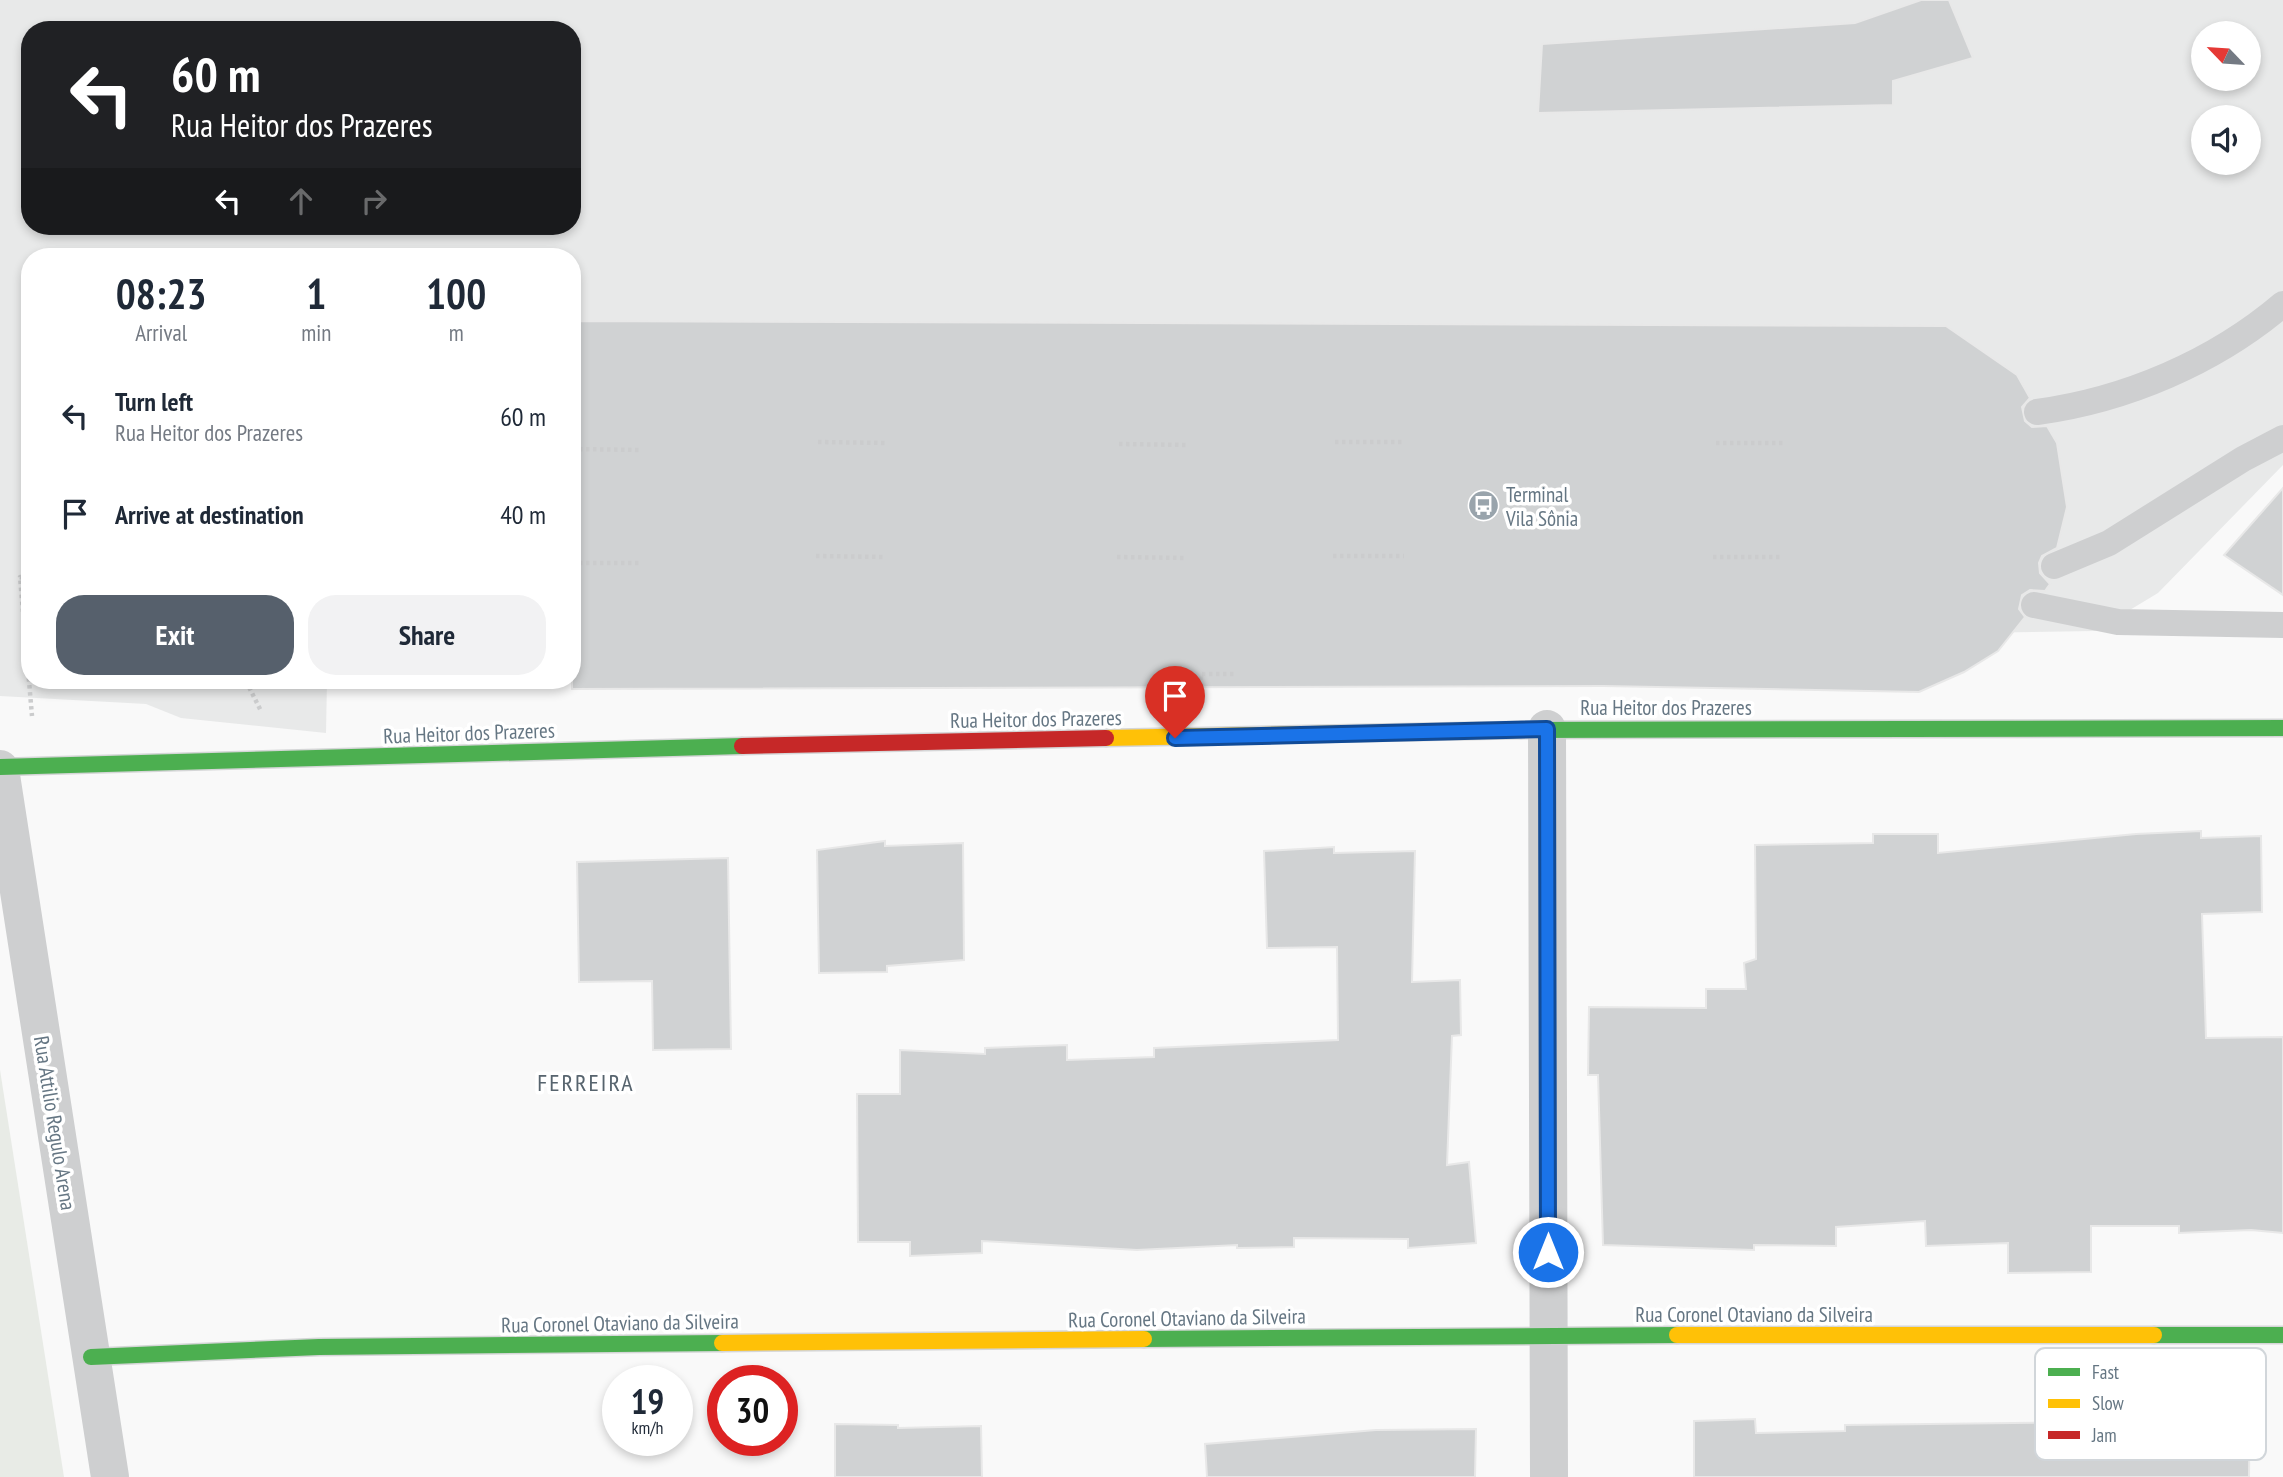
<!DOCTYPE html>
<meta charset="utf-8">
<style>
body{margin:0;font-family:"PT Sans Narrow",sans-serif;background:#f2f2f3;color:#1f2937;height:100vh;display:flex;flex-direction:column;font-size:26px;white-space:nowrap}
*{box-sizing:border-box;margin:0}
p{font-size:23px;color:#747a83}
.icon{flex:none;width:38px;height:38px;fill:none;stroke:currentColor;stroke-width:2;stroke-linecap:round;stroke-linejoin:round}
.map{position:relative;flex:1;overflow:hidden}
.sheet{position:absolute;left:21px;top:248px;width:560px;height:441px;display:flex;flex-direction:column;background:#fff;border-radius:28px;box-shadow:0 4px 10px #0003}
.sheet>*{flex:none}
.top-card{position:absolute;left:21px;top:21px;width:560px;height:214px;border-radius:28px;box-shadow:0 4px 10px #0003;background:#202124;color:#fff;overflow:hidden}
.needle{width:46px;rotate:295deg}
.fabs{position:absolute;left:2191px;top:21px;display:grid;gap:14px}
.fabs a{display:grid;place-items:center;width:70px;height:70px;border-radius:50%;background:#fff;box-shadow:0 4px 10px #0003;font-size:35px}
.speed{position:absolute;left:602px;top:1365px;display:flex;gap:14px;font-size:35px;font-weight:700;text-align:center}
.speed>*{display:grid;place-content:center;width:91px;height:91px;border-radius:50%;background:#fff;box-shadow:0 4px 10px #0003;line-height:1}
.speed small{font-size:18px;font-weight:400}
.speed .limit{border:10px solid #d22;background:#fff;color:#111}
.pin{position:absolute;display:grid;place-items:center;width:60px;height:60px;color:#fff;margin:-72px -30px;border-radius:50% 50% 50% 0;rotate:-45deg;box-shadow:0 0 7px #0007}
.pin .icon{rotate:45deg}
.me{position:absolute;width:77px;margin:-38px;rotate:0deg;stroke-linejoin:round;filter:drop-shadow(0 0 5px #0008)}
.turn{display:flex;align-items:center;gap:24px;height:147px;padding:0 35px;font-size:32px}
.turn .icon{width:91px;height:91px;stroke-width:2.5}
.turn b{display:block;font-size:49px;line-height:60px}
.lanes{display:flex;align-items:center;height:66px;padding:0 35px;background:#0003;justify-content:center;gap:35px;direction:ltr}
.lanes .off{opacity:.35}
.eta{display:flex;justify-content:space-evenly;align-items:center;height:119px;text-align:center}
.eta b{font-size:42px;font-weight:800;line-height:49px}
.primary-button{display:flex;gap:14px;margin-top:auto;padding:14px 35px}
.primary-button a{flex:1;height:80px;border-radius:28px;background:#56606c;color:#fff;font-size:28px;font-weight:800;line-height:80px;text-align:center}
.primary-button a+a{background:#f2f2f3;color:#1f2937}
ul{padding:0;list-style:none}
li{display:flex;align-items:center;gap:21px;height:98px;padding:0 35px}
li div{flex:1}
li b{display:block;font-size:26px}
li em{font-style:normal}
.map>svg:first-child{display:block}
.built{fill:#e8e9e9;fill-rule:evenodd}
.green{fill:#e8ebe6}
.building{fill:#d0d2d3;stroke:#e8e8e8;stroke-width:2}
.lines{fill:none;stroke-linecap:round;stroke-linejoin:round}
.fast-casing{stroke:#d5d6d7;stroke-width:19}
.slow-casing{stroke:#d5d6d7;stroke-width:19}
.jam-casing{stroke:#d5d6d7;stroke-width:19}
.path{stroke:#cbcccd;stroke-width:4.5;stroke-dasharray:3.5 3.5;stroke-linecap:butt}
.lane{stroke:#cecfd0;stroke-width:26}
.street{stroke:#cecfd0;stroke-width:38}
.fast{stroke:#4caf50;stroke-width:16}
.slow{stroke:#ffc107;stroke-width:16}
.jam{stroke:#c62828;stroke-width:16}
.route-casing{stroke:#114b97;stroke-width:18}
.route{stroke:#1a73e8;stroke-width:12}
.labels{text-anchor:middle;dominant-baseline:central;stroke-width:7;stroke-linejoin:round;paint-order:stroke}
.poi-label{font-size:21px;fill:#657683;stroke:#fff;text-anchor:start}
.street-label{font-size:21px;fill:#657683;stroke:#fff}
.quarter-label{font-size:24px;letter-spacing:2px;fill:#57646e;stroke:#fff}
.key{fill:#fff;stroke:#d1d6da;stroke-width:2}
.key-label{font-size:19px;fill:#657683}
</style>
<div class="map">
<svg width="2283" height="1477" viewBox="0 0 2283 1477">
<rect width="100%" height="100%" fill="#f9f9f9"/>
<!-- built -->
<path class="built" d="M 0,0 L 2283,0 L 2283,465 L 2158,593 L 2095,631 L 572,655 L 572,257 L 30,257 L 30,681 L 327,681 L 326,733 L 181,718 L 146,704 L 0,696 ZM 30,30 L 572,30 L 572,226 L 30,226 ZM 2203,33 L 2249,33 L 2249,79 L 2203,79 ZM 2203,117 L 2249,117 L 2249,163 L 2203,163 Z"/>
<!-- green -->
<path class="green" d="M 0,1070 L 64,1477 L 0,1477 Z"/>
<!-- building -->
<g class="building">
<path d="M 1921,0 L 1949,0 L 1973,58 L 1893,81 L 1893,105 L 1538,113 L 1542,44 L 1855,23 Z"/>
<path d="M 572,321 L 1946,326 L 2017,375 L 2030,398 L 2022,407 L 2025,421 L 2032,427 L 2047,426 L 2057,443 L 2067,507 L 2057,548 L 2042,556 L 2039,563 L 2040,573 L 2050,584 L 2045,591 L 2030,590 L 2022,595 L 2019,609 L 2025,617 L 1998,651 L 1964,672 L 1919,692 L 1603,686 L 572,689 Z"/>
<path d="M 2283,488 L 2283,595 L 2224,555 Z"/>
<path d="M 2201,831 L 2201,838 L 2261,836 L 2262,912 L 2202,914 L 2206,1038 L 2283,1037 L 2283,1233 L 2251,1230 L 2179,1233 L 2179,1226 L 2091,1226 L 2091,1272 L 2008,1273 L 2008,1243 L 1926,1246 L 1925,1221 L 1836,1227 L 1836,1246 L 1754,1245 L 1754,1250 L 1603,1245 L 1598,1075 L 1588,1075 L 1589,1007 L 1706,1008 L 1706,989 L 1746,989 L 1744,963 L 1756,959 L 1755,845 L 1873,843 L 1873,834 L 1938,834 L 1938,853 L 2136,834 Z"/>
<path d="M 885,841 L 885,846 L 963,843 L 964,960 L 887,966 L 887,972 L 819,973 L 817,850 Z"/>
<path d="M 1334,847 L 1334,853 L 1415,851 L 1412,982 L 1460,980 L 1461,1035 L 1452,1036 L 1447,1165 L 1469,1162 L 1476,1243 L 1408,1248 L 1408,1239 L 1294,1238 L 1294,1247 L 1237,1248 L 1237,1245 L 1137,1250 L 982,1241 L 982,1253 L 910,1256 L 910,1242 L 858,1242 L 857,1094 L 900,1094 L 900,1050 L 985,1054 L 985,1048 L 1067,1045 L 1067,1060 L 1154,1057 L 1154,1048 L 1338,1040 L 1337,947 L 1267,948 L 1264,851 Z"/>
<path d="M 728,858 L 731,1049 L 653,1050 L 652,981 L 579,982 L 577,862 Z"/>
<path d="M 2180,1383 L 2250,1383 L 2249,1477 L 1694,1477 L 1694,1421 L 1755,1419 L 1756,1433 L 1845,1431 L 1845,1425 L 2086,1422 L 2087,1427 L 2182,1430 Z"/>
<path d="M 835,1424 L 898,1425 L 898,1428 L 981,1426 L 982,1477 L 835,1477 Z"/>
<path d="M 1476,1429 L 1475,1477 L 1207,1477 L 1205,1444 L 1376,1430 Z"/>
</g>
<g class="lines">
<defs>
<g id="fast">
<path d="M 1521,730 L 2283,728"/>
<path d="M 0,767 L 742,746"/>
<path d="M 2154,1335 L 2283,1335"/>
<path d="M 1144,1339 L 1677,1335"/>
<path d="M 91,1357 L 319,1347 L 722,1343"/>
</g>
<g id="slow">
<path d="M 1106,738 L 1521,730"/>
<path d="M 1677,1335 L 2154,1335"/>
<path d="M 722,1343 L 1144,1339"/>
</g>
<path id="jam" d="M 742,746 L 1106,738"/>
</defs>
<!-- fast casing -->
<use href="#fast" class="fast-casing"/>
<!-- slow casing -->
<use href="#slow" class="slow-casing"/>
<!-- jam casing -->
<use href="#jam" class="jam-casing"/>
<!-- path -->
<g class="path">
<path d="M 818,442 L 887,443"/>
<path d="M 1335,442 L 1405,442"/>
<path d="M 1716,443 L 1785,443"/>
<path d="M 1119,444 L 1189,445"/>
<path d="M 572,449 L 640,450"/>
<path d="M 816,556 L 886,557"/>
<path d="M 1333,556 L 1404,556"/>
<path d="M 1117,557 L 1187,558"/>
<path d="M 1713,557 L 1783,557"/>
<path d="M 572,563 L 639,563"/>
<path d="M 30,580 L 20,577 L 32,716"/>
<path d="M 246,681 L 261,711"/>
<path d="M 1201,687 L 1201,674 L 1237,674"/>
</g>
<!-- lane -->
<g class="lane">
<path d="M 2037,412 C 2126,400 2215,362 2283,304"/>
<path d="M 2054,566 L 2109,543 L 2243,459 L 2283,438"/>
<path d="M 2034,605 L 2118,622 L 2283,625"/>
</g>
<!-- street -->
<g class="street">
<path d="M 1547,729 L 1549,1477"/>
<path d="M 0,769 L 110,1477"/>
</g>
<!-- fast -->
<use href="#fast" class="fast"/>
<!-- slow -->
<use href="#slow" class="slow"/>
<!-- jam -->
<use href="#jam" class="jam"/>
</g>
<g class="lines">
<defs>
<path id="route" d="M 1175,738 L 1547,729 L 1548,1252"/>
</defs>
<!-- route casing -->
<use href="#route" class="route-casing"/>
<!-- route -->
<use href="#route" class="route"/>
</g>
<!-- icons -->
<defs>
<symbol id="bus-disc" viewBox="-11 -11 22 22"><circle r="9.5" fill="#99a4ac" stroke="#fff"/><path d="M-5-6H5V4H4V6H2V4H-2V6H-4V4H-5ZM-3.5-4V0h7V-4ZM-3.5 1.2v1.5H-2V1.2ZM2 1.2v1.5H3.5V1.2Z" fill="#fff"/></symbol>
</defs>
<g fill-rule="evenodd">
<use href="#bus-disc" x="1466" y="488" width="35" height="35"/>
</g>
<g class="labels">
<!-- poi labels -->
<g class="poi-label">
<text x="1506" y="494">Terminal<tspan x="1506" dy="24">Vila Sônia</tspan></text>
</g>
<!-- street labels -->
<g class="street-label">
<text x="1666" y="707">Rua Heitor dos Prazeres</text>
<text transform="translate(1036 719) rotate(-1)">Rua Heitor dos Prazeres</text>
<text transform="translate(469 733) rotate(-2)">Rua Heitor dos Prazeres</text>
<text transform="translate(55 1123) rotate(81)">Rua Attilio Regulo Arena</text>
<text x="1754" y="1314">Rua Coronel Otaviano da Silveira</text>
<text transform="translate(1187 1318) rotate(-1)">Rua Coronel Otaviano da Silveira</text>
<text transform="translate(620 1323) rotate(-1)">Rua Coronel Otaviano da Silveira</text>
</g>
<!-- quarter labels -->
<g class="quarter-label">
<text x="586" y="1082">FERREIRA</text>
</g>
</g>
<!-- legend -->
<rect x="2035" y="1348" width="231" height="112" rx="10" class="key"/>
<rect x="2048" y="1368" width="32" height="8" fill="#4caf50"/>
<rect x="2048" y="1399" width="32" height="9" fill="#ffc107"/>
<rect x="2048" y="1431" width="32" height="8" fill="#c62828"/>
<g class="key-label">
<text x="2092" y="1379">Fast</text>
<text x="2092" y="1410">Slow</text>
<text x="2092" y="1442">Jam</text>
</g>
</svg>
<div class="fabs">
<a><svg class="needle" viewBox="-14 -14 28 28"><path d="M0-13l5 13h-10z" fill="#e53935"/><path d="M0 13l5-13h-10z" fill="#747a83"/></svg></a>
<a><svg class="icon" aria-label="sound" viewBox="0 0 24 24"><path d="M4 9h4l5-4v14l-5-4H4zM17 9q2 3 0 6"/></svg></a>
</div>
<div class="speed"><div>19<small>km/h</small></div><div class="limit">30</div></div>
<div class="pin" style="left:1175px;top:738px;background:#d93025"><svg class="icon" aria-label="arrive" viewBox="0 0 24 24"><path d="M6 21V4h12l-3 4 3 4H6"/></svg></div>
<svg class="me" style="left:1548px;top:1252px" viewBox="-20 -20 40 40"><circle r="17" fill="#1a73e8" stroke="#fff" stroke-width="3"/><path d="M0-11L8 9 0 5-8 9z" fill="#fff"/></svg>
<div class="top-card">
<div class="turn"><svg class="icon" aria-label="left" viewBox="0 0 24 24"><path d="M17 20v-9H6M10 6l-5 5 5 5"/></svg><div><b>60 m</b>Rua Heitor dos Prazeres</div></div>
<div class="lanes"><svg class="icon" aria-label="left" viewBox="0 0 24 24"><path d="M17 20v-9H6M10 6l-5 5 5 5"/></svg><svg class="icon off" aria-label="ahead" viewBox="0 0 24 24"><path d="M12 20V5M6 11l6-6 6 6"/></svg><svg class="icon off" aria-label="right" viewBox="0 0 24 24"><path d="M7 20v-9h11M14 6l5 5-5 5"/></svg></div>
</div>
<section class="sheet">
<div class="eta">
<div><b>08:23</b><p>Arrival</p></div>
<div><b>1</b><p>min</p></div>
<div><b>100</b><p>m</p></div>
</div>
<ul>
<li><svg class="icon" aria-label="left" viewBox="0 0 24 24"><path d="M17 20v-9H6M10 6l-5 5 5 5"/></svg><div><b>Turn left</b><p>Rua Heitor dos Prazeres</p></div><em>60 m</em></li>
<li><svg class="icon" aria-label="arrive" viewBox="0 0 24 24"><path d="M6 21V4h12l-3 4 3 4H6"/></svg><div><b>Arrive at destination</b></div><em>40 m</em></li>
</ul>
<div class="primary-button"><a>Exit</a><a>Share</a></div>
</section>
</div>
